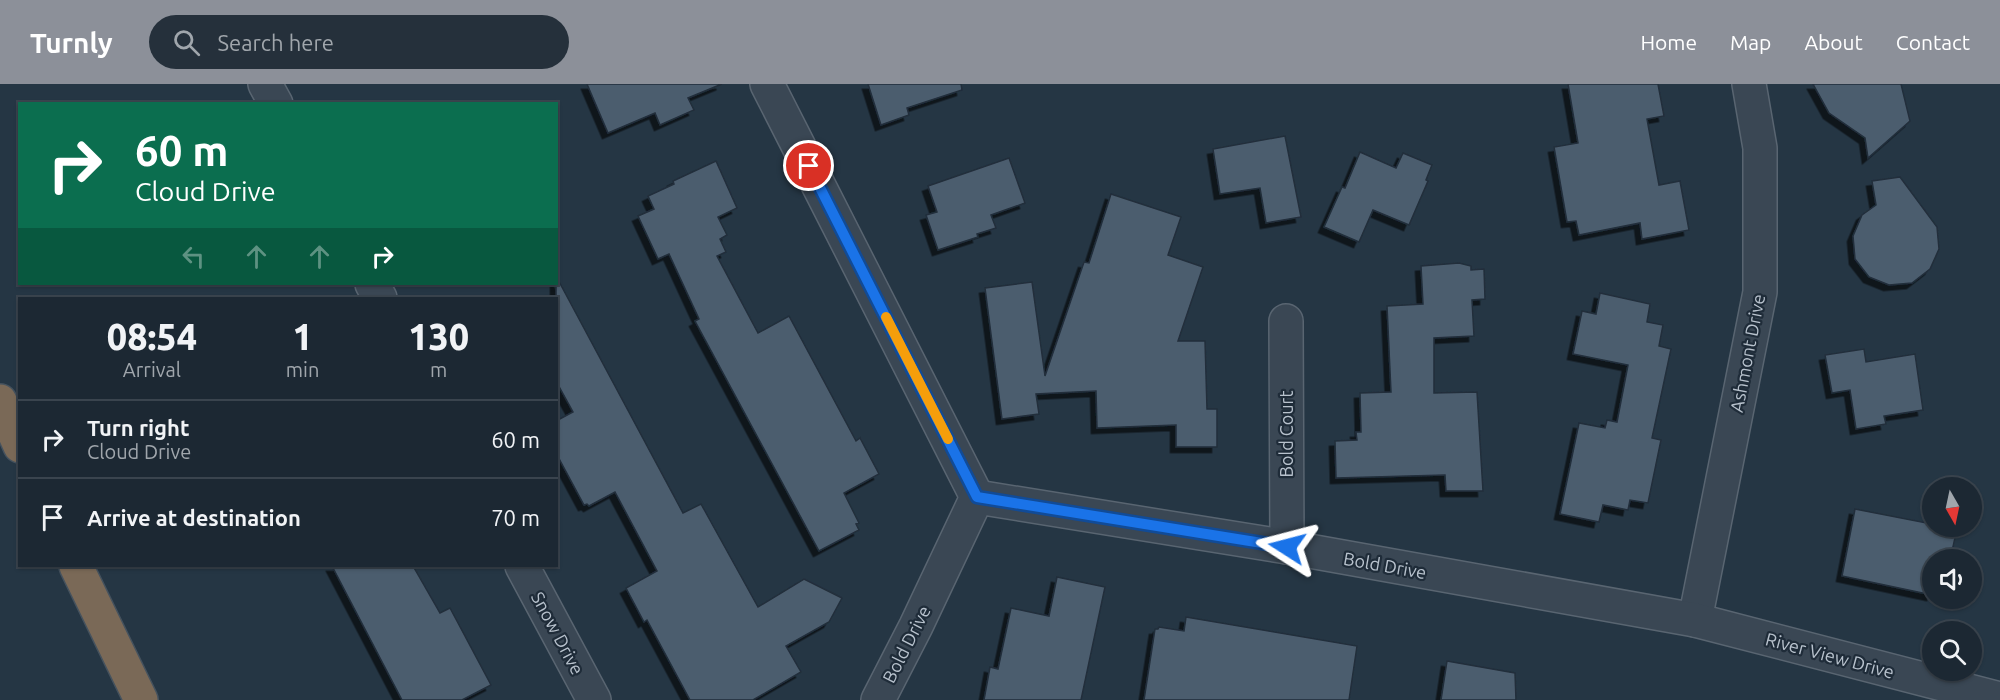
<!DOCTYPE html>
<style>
body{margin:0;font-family:Ubuntu,sans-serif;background:#25303b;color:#f1f3f6;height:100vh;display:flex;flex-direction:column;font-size:22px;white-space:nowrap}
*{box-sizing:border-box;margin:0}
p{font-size:20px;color:#a0a6ac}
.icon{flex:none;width:33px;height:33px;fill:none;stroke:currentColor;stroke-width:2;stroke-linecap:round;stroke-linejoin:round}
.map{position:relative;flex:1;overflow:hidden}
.details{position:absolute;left:18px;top:213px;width:540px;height:270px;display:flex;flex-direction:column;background:#1c2833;border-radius:0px;box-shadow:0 2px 4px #0004,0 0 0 2px #3a444e}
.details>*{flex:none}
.top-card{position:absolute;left:18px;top:18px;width:540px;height:183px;border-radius:0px;box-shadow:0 2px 4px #0004,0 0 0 2px #3a444e;background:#0b6e4f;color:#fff;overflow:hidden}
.needle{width:39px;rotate:171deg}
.fabs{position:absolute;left:1922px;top:393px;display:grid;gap:12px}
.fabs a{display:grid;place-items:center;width:60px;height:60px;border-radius:50%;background:#1c2833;box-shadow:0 2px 4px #0004,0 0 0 2px #3a444e;font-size:30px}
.pin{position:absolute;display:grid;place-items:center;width:51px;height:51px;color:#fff;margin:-26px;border:3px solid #fff;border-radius:50%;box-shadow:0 2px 6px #0007}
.me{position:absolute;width:66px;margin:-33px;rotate:279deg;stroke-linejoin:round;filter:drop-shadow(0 0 4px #0008)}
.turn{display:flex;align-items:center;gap:21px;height:126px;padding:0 18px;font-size:27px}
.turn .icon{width:78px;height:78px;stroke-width:2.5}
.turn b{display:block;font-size:42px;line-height:51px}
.lanes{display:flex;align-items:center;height:57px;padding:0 18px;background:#0003;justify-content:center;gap:30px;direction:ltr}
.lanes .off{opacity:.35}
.eta{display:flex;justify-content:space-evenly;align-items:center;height:102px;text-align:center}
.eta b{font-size:36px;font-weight:800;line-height:42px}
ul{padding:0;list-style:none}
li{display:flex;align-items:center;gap:18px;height:78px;padding:0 18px;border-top:2px solid #3a444e}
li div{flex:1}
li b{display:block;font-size:22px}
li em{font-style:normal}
header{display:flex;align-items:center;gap:36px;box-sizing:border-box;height:84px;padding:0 30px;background:#8c9099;color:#fff}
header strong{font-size:28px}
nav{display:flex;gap:33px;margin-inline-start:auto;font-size:21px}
.search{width:420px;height:54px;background:#25303b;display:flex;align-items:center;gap:15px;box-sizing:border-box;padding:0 21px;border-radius:33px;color:#a0a6ac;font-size:22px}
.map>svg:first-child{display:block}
.building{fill:#4c5d6e;stroke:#212e3b;stroke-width:1.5;filter:url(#shadow)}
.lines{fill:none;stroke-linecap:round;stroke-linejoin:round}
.street-casing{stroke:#596571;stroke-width:36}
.highway-casing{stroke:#45525e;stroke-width:36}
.street{stroke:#3a4754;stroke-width:33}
.highway{stroke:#7a6957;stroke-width:33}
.route-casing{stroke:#114b97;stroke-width:15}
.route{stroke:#1a73e8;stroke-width:10}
.slow{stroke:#f59e0b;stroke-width:10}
.labels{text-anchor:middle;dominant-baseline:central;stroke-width:4.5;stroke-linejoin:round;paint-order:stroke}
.street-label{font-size:18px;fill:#b8c2cd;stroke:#1f2c39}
</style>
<header>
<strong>Turnly</strong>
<div class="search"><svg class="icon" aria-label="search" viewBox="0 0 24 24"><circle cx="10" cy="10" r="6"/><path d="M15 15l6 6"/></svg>Search here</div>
<nav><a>Home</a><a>Map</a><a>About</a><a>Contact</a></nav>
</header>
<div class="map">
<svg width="2000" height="616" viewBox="0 0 2000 616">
<defs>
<filter id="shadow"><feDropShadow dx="-5.5" dy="5.5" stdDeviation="0" flood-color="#0009"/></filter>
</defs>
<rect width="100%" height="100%" fill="#253644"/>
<!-- building -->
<g class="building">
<path d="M 587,0 L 722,0 L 688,14 L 694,26 L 660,41 L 655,29 L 608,49 Z"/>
<path d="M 868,0 L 961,0 L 962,6 L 907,24 L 909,31 L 881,41 Z"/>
<path d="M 1568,0 L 1658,0 L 1664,32 L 1647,35 L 1659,101 L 1680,97 L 1689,146 L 1642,155 L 1640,139 L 1579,151 L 1576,137 L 1567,138 L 1554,63 L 1578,59 Z"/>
<path d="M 1813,0 L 1901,0 L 1910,37 L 1868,74 L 1865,54 L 1829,29 Z"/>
<path d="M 1285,52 L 1301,133 L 1266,139 L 1260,104 L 1220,110 L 1213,65 Z"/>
<path d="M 1360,68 L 1396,84 L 1403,69 L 1432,81 L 1426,96 L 1428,97 L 1409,141 L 1373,126 L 1359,158 L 1324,143 L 1342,103 L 1345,104 Z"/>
<path d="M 1009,74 L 1025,119 L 991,131 L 996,144 L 977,150 L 978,153 L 938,166 L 926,131 L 937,128 L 928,102 Z"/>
<path d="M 716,77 L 737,124 L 718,133 L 727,151 L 720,155 L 726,168 L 717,172 L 758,249 L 789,232 L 856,357 L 860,354 L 879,390 L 844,409 L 859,439 L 856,440 L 859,446 L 819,467 L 695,237 L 699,235 L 669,170 L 658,175 L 638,132 L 654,125 L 648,112 L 674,100 L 673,97 Z"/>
<path d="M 1900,93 L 1937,143 L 1939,165 L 1930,185 L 1912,199 L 1889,201 L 1869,193 L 1855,175 L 1853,152 L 1862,131 L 1876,121 L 1872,97 Z"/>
<path d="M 1111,110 L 1181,133 L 1168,171 L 1203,183 L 1178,257 L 1205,257 L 1207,325 L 1217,325 L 1217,363 L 1176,363 L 1176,341 L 1097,344 L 1096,307 L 1036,310 L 1039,330 L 1002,335 L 985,204 L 1032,198 L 1045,292 L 1084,178 L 1089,179 Z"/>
<path d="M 1459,179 L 1471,182 L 1471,186 L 1484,185 L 1485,215 L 1472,216 L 1474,252 L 1434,254 L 1434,309 L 1477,308 L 1483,407 L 1446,407 L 1445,391 L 1336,394 L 1335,357 L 1357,356 L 1356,348 L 1361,348 L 1360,309 L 1391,308 L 1387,222 L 1423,220 L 1421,182 Z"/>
<path d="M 556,192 L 683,429 L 701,420 L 758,523 L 804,495 L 842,514 L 829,538 L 786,562 L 801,588 L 753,616 L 690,616 L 647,536 L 644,538 L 626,504 L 657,487 L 615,408 L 589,422 L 587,420 L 584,421 L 556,369 L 556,337 L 573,328 L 556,297 Z"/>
<path d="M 1600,209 L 1650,220 L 1647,238 L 1663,241 L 1659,262 L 1671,265 L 1652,354 L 1661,356 L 1648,419 L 1630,416 L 1628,426 L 1603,421 L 1599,438 L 1560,430 L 1579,339 L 1605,344 L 1607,336 L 1617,338 L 1628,281 L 1573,270 L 1582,227 L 1596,230 Z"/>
<path d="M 1864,265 L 1866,278 L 1915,270 L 1923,326 L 1884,332 L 1886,340 L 1856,345 L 1850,306 L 1832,309 L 1825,271 Z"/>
<path d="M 1855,425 L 1932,440 L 1932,442 L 1957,445 L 1950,476 L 1932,476 L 1932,511 L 1842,492 Z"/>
<path d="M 332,482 L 413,482 L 440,529 L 450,524 L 491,601 L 462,616 L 402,616 Z"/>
<path d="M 1057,493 L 1105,503 L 1081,616 L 984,616 L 990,583 L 998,585 L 1011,524 L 1049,532 Z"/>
<path d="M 1186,533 L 1357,562 L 1349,616 L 1144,616 L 1155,545 L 1158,545 L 1159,543 L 1184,547 Z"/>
<path d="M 1447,577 L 1515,589 L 1516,616 L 1441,616 Z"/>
</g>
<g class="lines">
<defs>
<g id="street">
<path d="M 265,0 L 276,20"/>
<path d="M 767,0 L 977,413"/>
<path d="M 372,200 L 380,214"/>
<path d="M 1286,237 L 1287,463"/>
<path d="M 522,482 L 594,616"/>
<path d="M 1695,536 L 1760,208 L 1760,64 L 1749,0"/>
<path d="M 878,616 L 916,542 L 977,413 L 1287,463 L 1695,536 L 2000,615"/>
</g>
<g id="highway">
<path d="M 0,317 L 20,362"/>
<path d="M 76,482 L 141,616"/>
</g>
</defs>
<!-- street casing -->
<use href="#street" class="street-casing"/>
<!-- highway casing -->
<use href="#highway" class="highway-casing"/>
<!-- street -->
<use href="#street" class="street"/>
<!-- highway -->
<use href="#highway" class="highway"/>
</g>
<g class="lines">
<defs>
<path id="route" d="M 809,82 L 977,413 L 1287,463"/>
</defs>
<!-- route casing -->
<use href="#route" class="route-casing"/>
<!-- route -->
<use href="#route" class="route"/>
<!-- slow -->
<path class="slow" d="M 886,233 L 948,355"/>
</g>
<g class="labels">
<!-- street labels -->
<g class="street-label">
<text transform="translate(1747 269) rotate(-79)">Ashmont Drive</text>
<text transform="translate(1286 350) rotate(-90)">Bold Court</text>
<text transform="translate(1385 481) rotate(10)">Bold Drive</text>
<text transform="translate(558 549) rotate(62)">Snow Drive</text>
<text transform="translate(906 560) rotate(-63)">Bold Drive</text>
<text transform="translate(1830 571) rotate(15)">River View Drive</text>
</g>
</g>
</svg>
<div class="fabs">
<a><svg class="needle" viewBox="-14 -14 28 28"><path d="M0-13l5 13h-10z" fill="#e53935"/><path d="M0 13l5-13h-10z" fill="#a0a6ac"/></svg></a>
<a><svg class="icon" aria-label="sound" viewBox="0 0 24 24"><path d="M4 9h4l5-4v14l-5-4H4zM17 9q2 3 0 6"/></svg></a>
<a><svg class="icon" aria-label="search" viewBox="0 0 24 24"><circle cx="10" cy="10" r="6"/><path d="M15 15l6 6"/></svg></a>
</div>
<div class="pin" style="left:809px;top:82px;background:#d93025"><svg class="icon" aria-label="arrive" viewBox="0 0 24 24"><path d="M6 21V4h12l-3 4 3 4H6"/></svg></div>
<svg class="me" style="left:1287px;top:463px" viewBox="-20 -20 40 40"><path d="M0-17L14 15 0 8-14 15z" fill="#1a73e8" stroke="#fff" stroke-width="4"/></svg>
<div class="top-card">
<div class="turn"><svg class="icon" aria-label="right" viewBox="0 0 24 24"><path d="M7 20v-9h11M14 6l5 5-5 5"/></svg><div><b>60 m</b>Cloud Drive</div></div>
<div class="lanes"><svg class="icon off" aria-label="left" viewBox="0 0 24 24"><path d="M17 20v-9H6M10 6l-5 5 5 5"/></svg><svg class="icon off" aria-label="ahead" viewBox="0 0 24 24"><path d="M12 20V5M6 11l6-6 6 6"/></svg><svg class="icon off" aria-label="ahead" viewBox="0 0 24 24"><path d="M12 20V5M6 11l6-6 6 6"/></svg><svg class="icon" aria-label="right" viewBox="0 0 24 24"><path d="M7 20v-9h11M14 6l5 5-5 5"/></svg></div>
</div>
<section class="details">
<div class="eta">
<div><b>08:54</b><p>Arrival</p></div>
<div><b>1</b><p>min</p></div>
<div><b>130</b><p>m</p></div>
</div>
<ul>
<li><svg class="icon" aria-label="right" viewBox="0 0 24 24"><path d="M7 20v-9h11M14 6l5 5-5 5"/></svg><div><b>Turn right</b><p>Cloud Drive</p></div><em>60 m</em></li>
<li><svg class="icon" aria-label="arrive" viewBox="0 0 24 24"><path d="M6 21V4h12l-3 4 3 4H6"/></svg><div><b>Arrive at destination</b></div><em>70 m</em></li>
</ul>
</section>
</div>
